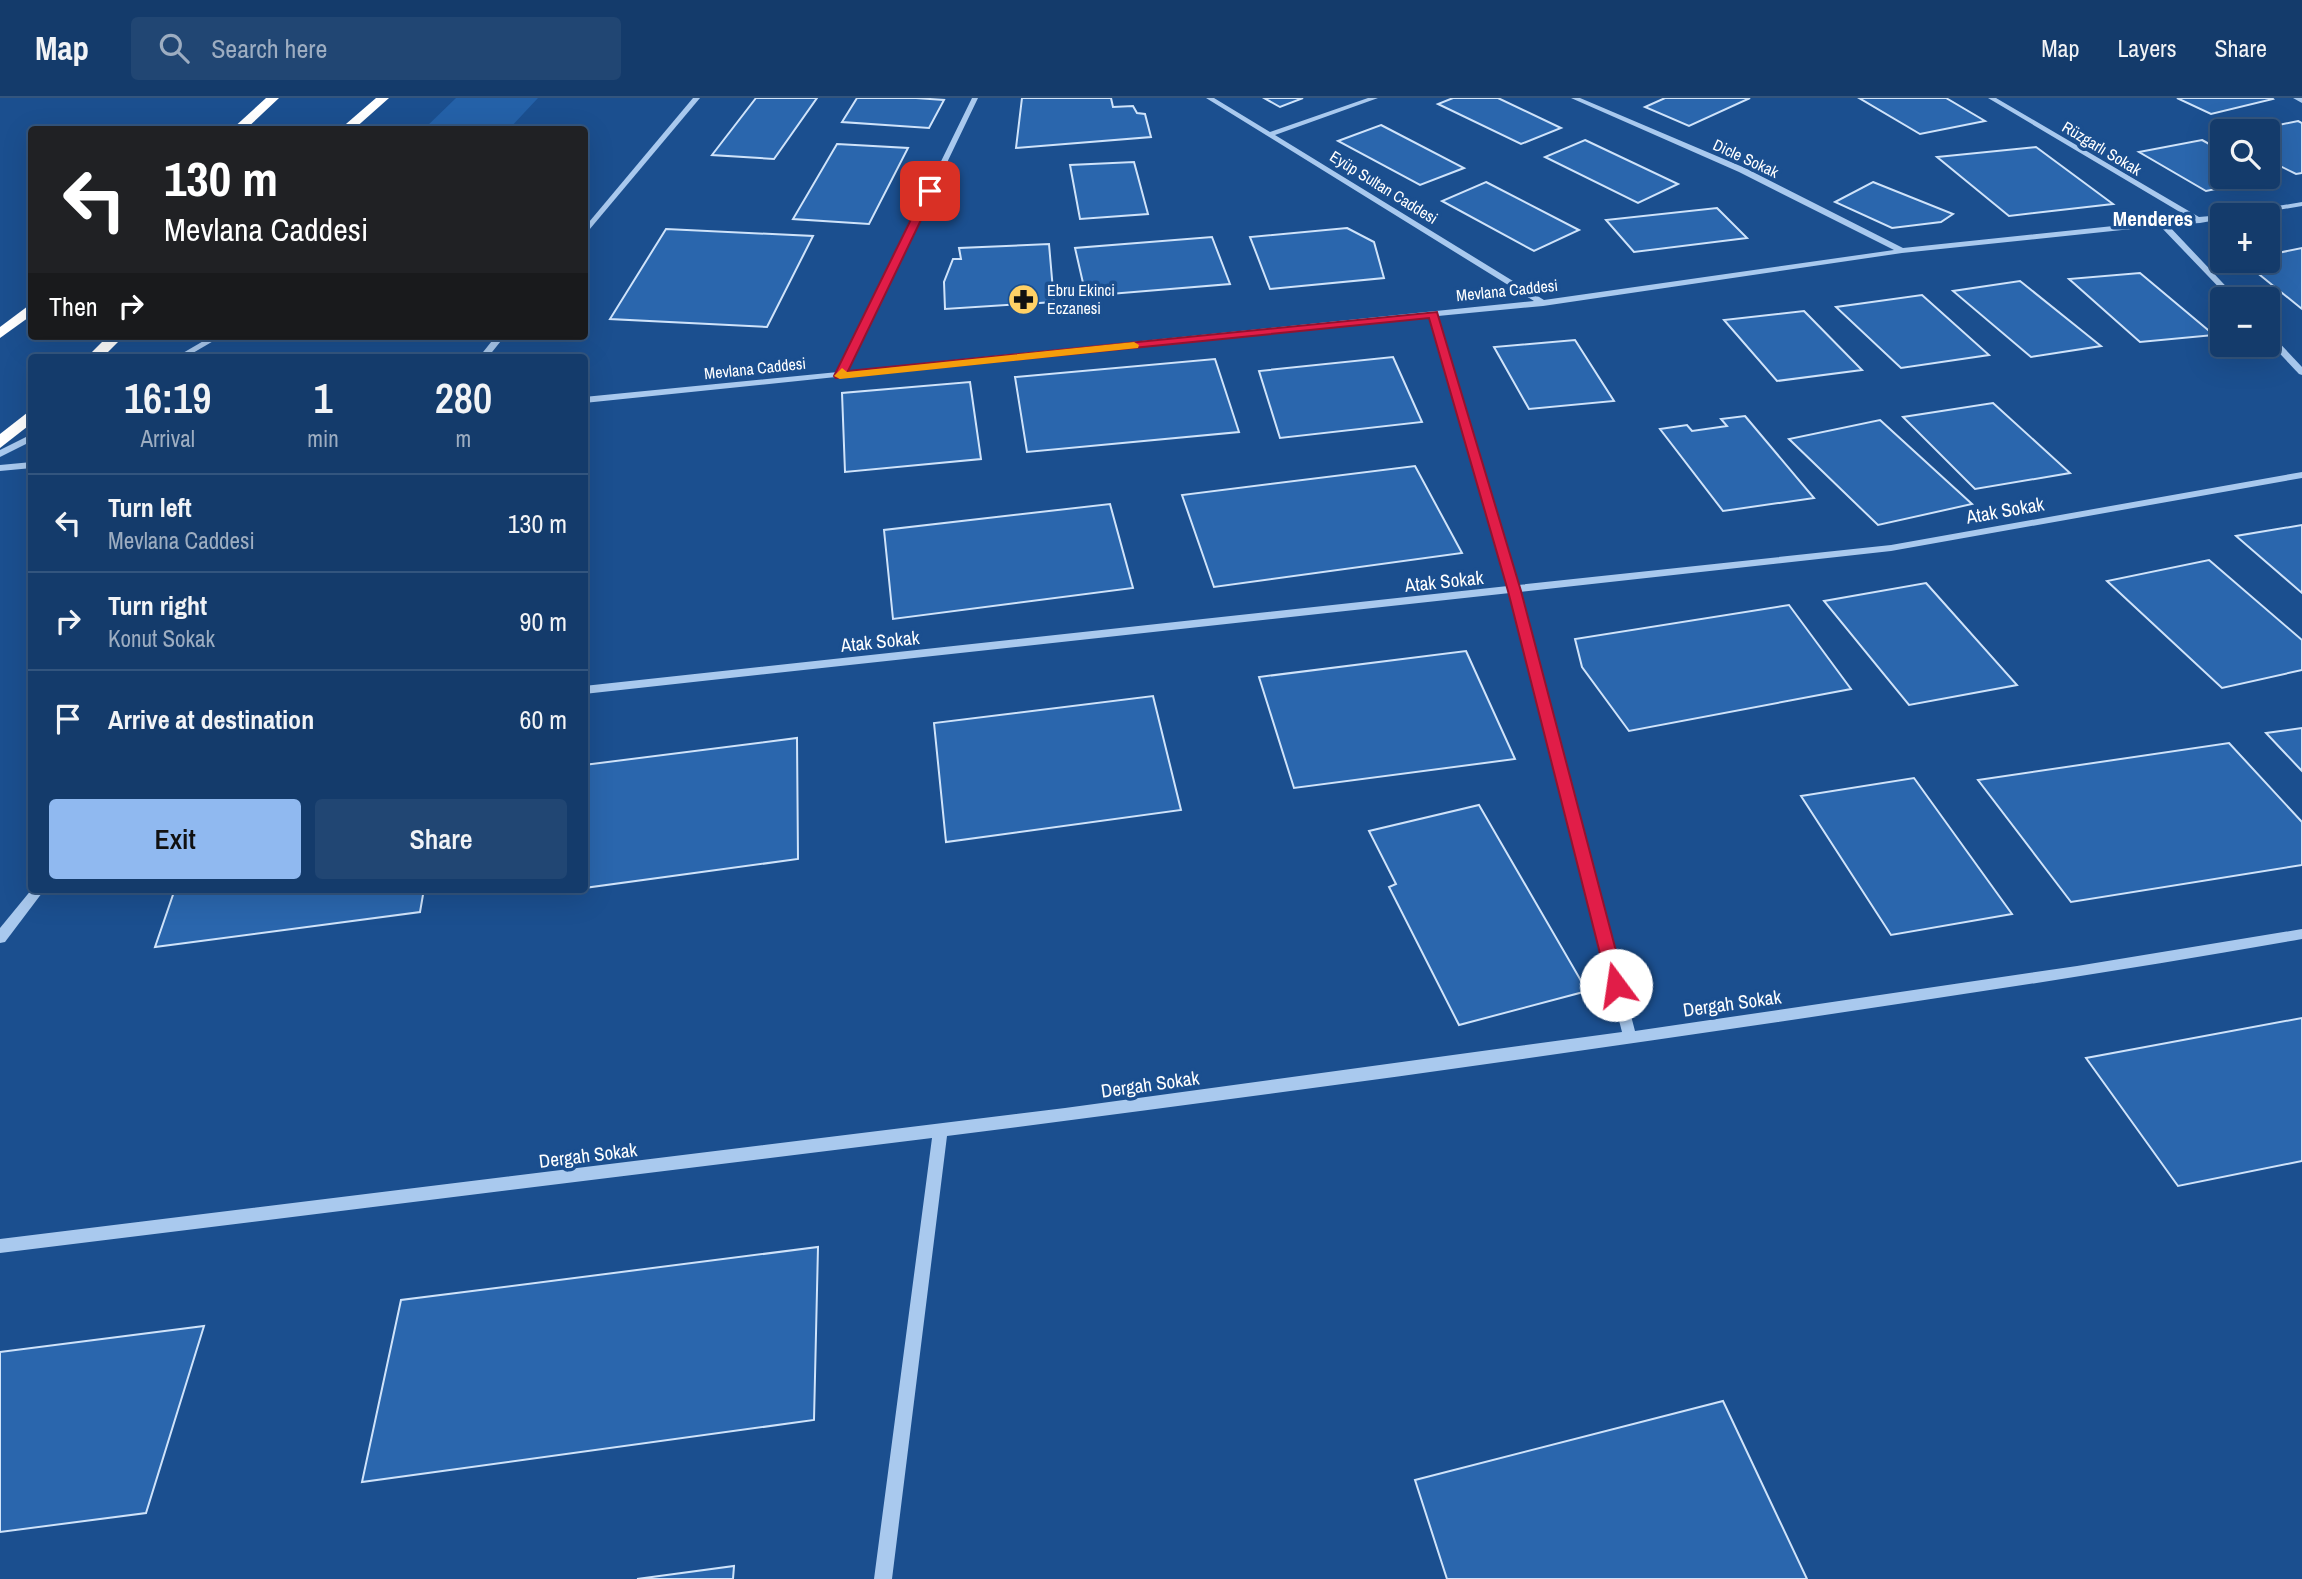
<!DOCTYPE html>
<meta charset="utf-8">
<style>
body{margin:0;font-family:"Archivo Narrow",sans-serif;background:#214673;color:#f1f3f6;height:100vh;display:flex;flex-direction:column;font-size:26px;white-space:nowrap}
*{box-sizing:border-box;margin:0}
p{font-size:23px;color:#9dadc1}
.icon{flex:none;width:38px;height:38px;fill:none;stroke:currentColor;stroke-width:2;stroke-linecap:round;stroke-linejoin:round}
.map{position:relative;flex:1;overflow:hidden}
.panel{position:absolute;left:28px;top:256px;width:560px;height:539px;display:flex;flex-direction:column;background:#143b6b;border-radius:7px;box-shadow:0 7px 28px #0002,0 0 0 2px #33557e}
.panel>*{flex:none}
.hud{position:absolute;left:28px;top:28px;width:560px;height:214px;border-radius:7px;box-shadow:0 7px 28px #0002,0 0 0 2px #33557e;background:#202124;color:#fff;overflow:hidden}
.fabs{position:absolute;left:2210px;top:21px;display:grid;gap:14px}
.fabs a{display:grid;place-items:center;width:70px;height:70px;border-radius:7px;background:#143b6b;box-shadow:0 7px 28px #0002,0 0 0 2px #33557e;font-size:35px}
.pin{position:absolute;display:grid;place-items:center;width:60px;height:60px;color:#fff;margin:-30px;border-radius:14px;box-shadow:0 4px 10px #0006}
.me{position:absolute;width:77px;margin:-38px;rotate:346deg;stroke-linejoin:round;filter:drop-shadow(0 0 5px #0008)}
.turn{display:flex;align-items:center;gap:24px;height:147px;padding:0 21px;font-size:32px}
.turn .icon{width:91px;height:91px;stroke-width:2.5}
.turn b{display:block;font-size:49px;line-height:60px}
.then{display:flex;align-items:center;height:66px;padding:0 21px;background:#0003;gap:14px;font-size:26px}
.eta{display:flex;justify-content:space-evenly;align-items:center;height:119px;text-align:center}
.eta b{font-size:42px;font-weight:600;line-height:49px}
.cta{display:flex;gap:14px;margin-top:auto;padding:14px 21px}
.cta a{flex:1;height:80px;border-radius:7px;background:#90b9f0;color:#111;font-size:28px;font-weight:600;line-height:80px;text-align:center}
.cta a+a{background:#214673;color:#f1f3f6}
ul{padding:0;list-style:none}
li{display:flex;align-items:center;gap:21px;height:98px;padding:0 21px;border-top:2px solid #33557e}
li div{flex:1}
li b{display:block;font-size:26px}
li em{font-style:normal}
header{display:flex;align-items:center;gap:42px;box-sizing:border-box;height:98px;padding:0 35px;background:#143b6b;border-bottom:2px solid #33557e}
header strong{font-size:33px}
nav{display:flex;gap:38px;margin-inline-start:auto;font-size:24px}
.search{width:490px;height:63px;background:#214673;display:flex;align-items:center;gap:18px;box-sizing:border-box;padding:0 24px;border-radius:7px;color:#9dadc1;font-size:26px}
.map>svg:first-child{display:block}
.green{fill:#2461a8}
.building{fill:#2a66ad;stroke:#cfe3fa;stroke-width:2}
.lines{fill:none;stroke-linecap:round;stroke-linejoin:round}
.minor{fill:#a9c9ee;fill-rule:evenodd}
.highway{fill:#fff;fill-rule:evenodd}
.route{fill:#e11d48;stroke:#92132f;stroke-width:2}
.slow{fill:#f59e0b}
.labels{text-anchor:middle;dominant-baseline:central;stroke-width:7;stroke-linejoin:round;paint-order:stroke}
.far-street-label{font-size:16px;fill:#fff;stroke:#1b4f8f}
.far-poi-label{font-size:16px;fill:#fff;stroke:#1b4f8f;text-anchor:start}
.street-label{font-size:19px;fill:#fff;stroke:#1b4f8f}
.far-district-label{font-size:21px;font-weight:bold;fill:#fff;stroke:#1b4f8f}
</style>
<header>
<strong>Map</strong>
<div class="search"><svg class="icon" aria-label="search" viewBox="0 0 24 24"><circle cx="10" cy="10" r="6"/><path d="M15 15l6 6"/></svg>Search here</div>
<nav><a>Map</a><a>Layers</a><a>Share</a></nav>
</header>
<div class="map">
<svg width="2302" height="1481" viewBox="0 0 2302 1481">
<rect width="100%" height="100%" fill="#1b4f8f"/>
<!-- green -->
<path class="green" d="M 456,0 L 538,0 L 509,31 L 424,31 Z"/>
<!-- building -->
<g class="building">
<path d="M 756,0 L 817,0 L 774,61 L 712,57 Z"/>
<path d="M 857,0 L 916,0 L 944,2 L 929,30 L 842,24 Z"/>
<path d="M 1022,0 L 1111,0 L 1113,9 L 1133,8 L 1137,15 L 1145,16 L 1151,39 L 1016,50 Z"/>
<path d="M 1264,0 L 1303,0 L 1280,9 Z"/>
<path d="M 1453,0 L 1498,0 L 1561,30 L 1521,46 L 1438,6 Z"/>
<path d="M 1665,0 L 1750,0 L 1689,28 L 1645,9 Z"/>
<path d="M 1859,0 L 1946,0 L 1985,23 L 1920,36 Z"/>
<path d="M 2177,0 L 2272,0 L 2273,1 L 2211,16 Z"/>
<path d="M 2298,23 L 2302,25 L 2302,75 L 2296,76 L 2268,62 L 2268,33 L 2250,33 Z"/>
<path d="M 1381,27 L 1464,70 L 1420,87 L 1338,43 Z"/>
<path d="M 1585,42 L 1678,86 L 1638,105 L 1545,59 Z"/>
<path d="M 2202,42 L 2222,53 L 2222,79 L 2271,80 L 2206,93 L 2139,54 Z"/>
<path d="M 837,46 L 908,50 L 869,126 L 793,121 Z"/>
<path d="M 2036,49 L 2113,106 L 2009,118 L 1937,59 Z"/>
<path d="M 1134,64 L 1148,116 L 1080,121 L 1070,67 Z"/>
<path d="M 1486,84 L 1579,132 L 1534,153 L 1442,103 Z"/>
<path d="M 1873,84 L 1953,116 L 1941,124 L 1892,130 L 1835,104 Z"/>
<path d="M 1717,110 L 1747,140 L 1634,154 L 1606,122 Z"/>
<path d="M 1347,130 L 1374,144 L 1384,180 L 1270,191 L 1250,139 Z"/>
<path d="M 666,131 L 813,138 L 767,229 L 610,221 Z"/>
<path d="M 1212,139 L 1230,186 L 1086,198 L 1075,150 Z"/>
<path d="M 1049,146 L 1054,204 L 945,211 L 944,184 L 953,161 L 961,161 L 959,150 Z"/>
<path d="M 2302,150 L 2302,211 L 2255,173 L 2269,173 L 2263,163 L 2268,163 L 2268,157 Z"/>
<path d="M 2140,175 L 2214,237 L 2140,244 L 2069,181 Z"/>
<path d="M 2020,183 L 2101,248 L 2031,259 L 1953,193 Z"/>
<path d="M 1922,197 L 1989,257 L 1901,270 L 1836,209 Z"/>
<path d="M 1804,213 L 1862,272 L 1777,283 L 1724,222 Z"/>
<path d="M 1575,242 L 1614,303 L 1529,311 L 1494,249 Z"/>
<path d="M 1393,259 L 1422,324 L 1280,340 L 1259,273 Z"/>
<path d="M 1215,261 L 1239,334 L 1027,354 L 1015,279 Z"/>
<path d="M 970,284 L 981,361 L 845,374 L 842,295 Z"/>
<path d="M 1993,305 L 2070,375 L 1975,391 L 1903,319 Z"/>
<path d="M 1745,318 L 1814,400 L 1723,413 L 1660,331 L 1687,327 L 1692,333 L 1727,328 L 1721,321 Z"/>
<path d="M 1880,322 L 1972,406 L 1878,427 L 1789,341 Z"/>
<path d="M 1415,368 L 1462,455 L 1214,489 L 1182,397 Z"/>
<path d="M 1110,406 L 1133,490 L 893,521 L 884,432 Z"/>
<path d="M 2302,427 L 2302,495 L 2236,438 Z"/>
<path d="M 2209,462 L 2302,542 L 2302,572 L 2222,590 L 2107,483 Z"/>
<path d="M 1926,485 L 2017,587 L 1909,607 L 1824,503 Z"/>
<path d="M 1789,507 L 1851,591 L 1629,633 L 1582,569 L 1575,541 Z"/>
<path d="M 1466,553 L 1515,661 L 1294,690 L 1259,579 Z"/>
<path d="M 1153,598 L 1181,712 L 946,744 L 934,625 Z"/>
<path d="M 2302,630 L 2302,673 L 2266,635 Z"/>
<path d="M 797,640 L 798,761 L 584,790 L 584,667 Z"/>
<path d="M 2229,645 L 2302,724 L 2302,767 L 2071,804 L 1978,682 Z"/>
<path d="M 1914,680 L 2012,816 L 1891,837 L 1801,698 Z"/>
<path d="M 1479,707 L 1587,893 L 1459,927 L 1389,789 L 1396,786 L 1369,733 Z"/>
<path d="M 175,791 L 424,791 L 420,814 L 155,849 Z"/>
<path d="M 2302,920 L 2302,1063 L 2178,1088 L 2086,960 Z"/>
<path d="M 818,1149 L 814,1322 L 362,1384 L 401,1202 Z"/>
<path d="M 204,1228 L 146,1415 L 0,1434 L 0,1254 Z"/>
<path d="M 1723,1303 L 1807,1481 L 1447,1481 L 1415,1382 Z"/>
<path d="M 734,1468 L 733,1481 L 637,1481 Z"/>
</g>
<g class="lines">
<!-- minor -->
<g class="minor">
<path d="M 693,0 L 700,0 L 584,138 L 584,130 Z"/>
<path d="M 972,0 L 978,0 L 847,273 L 1534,203 L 1206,0 L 1214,0 L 1270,34 L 1368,0 L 1378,0 L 1275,37 L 1544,202 L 1894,152 L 1739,74 L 1571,0 L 1580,0 L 1745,70 L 1903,150 L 2190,120 L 1988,0 L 1996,0 L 2199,119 L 2222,117 L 2224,117 L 2222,117 L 2222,121 L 2200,125 L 2168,127 L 2238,201 L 2230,201 L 2160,128 L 1902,155 L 1543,208 L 1438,218 L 1518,487 L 1891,447 L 2302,374 L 2302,380 L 1891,453 L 1520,494 L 1635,933 L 2077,868 L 2302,831 L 2302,841 C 2128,872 1953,898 1778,924 C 1502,965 1224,1003 947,1038 L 892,1481 L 874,1481 L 932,1040 L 0,1155 L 0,1141 L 1065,1010 L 1622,934 L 1510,495 L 584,596 L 584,588 L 1508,488 L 1430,219 L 844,278 L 840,281 L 836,279 L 584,305 L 584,299 L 838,274 Z"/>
<path d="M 2293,0 L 2302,0 L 2302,5 Z"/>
<path d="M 2302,104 L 2302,108 L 2248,117 L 2231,117 L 2235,115 Z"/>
<path d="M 2268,235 L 2271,236 L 2302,269 L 2302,277 L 2299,276 L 2268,243 Z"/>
<path d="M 212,238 L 222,238 L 186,259 L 176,259 Z"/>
<path d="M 496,238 L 505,238 L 488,259 L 479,259 Z"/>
<path d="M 32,336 L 32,343 L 0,359 L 0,352 Z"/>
<path d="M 32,364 L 32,370 L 0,373 L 0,367 Z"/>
<path d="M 32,791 L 45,791 L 5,844 L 0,845 L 0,830 Z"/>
</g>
<!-- highway -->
<g class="highway">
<path d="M 266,0 L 279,0 L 245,32 L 231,32 Z"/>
<path d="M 376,0 L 389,0 L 353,32 L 339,32 Z"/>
<path d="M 32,205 L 32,217 L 0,240 L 0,229 Z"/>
<path d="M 108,238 L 124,238 L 103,259 L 87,259 Z"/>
<path d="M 32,311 L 32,325 L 0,350 L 0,336 Z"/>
</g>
</g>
<!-- route -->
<path class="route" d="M 930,90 L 935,93 L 848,273 L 1437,214 L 1521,493 L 1625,887 L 1622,892 L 1610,892 L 1608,887 L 1508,493 L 1429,220 L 836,280 L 834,278 L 925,93 Z"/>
<!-- slow -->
<path class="slow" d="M 1134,244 L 1139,247 L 1138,250 L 840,281 L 834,278 L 842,270 L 847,274 Z"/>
<!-- icons -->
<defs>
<symbol id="pharmacy-disc" viewBox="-11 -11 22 22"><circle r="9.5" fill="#ffd166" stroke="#1b4f8f"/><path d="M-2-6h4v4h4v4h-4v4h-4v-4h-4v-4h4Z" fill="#111"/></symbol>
</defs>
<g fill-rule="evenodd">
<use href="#pharmacy-disc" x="1006" y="184" width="35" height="35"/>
</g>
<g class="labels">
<!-- far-street labels -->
<g class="far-street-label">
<text transform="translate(2102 50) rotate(31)">Rüzgarlı Sokak</text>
<text transform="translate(1746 60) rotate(25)">Dicle Sokak</text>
<text transform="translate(1384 89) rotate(32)">Eyüp Sultan Caddesi</text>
<text transform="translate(1507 192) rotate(-6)">Mevlana Caddesi</text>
<text transform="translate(755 270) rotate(-6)">Mevlana Caddesi</text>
</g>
<!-- far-poi labels -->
<g class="far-poi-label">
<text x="1047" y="192">Ebru Ekinci<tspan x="1047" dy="18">Eczanesi</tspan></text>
</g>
<!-- street labels -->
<g class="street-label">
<text transform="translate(2005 412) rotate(-10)">Atak Sokak</text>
<text transform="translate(1444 483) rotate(-6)">Atak Sokak</text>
<text transform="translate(880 543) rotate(-6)">Atak Sokak</text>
<text transform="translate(1732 905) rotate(-8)">Dergah Sokak</text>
<text transform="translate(1150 986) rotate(-8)">Dergah Sokak</text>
<text transform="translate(588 1057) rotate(-7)">Dergah Sokak</text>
</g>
<!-- far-district labels -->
<g class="far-district-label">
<text x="2153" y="120">Menderes</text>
</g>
</g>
</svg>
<div class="fabs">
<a><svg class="icon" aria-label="search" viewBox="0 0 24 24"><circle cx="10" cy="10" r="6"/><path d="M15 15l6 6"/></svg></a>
<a>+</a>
<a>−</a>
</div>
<div class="pin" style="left:930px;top:93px;background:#d93025"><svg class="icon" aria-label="arrive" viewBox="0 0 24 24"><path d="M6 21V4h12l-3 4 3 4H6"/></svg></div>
<svg class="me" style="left:1616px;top:887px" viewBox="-20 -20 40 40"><circle r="19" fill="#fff"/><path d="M0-13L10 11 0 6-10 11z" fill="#e11d48"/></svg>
<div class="hud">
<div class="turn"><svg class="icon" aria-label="left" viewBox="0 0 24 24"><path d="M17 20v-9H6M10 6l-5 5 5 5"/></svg><div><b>130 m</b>Mevlana Caddesi</div></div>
<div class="then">Then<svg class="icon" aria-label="right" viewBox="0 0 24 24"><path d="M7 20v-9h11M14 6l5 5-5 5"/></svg></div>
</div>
<section class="panel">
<div class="eta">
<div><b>16:19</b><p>Arrival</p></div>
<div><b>1</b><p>min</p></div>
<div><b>280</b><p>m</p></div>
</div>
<ul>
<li><svg class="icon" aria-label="left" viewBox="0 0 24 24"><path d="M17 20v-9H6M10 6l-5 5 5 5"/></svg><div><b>Turn left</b><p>Mevlana Caddesi</p></div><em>130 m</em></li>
<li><svg class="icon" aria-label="right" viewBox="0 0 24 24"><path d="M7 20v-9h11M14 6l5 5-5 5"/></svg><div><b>Turn right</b><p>Konut Sokak</p></div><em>90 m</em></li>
<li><svg class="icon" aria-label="arrive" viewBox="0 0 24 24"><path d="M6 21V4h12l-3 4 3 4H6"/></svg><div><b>Arrive at destination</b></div><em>60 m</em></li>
</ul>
<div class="cta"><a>Exit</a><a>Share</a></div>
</section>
</div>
